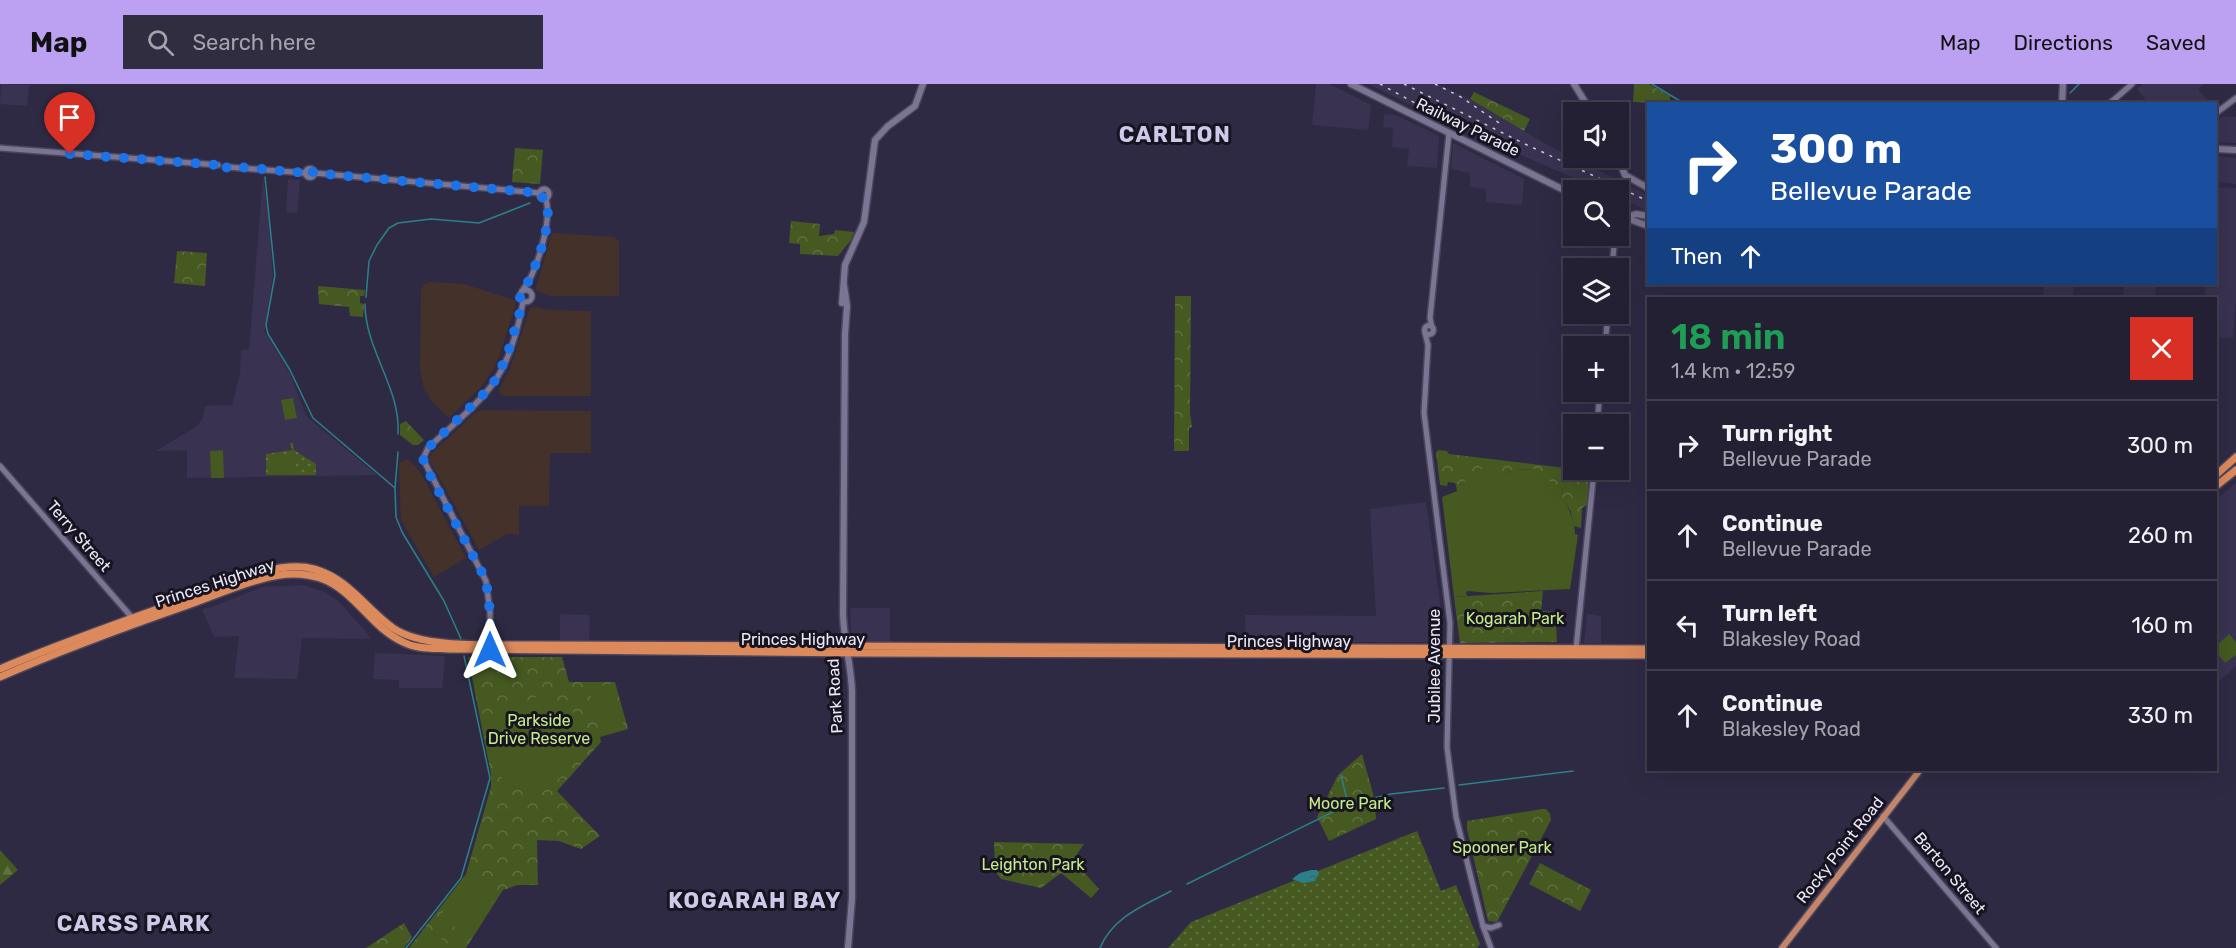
<!DOCTYPE html>
<meta charset="utf-8">
<style>
body{margin:0;font-family:Rubik,sans-serif;background:#2f2d3f;color:#f1f3f6;height:100vh;display:flex;flex-direction:column;font-size:22px;white-space:nowrap}
*{box-sizing:border-box;margin:0}
p{font-size:20px;color:#a3a3ac}
.icon{flex:none;width:33px;height:33px;fill:none;stroke:currentColor;stroke-width:2;stroke-linecap:round;stroke-linejoin:round}
.map{position:relative;flex:1;overflow:hidden}
.drawer{position:absolute;left:1647px;top:213px;width:570px;height:474px;display:flex;flex-direction:column;background:#232033;border-radius:0px;box-shadow:0 6px 24px #0002,0 0 0 2px #403e4e}
.drawer>*{flex:none}
.hud{position:absolute;left:1647px;top:18px;width:570px;height:183px;border-radius:0px;box-shadow:0 6px 24px #0002,0 0 0 2px #403e4e;background:#1a4fa0;color:#fff;overflow:hidden}
.controls{position:absolute;left:1563px;top:18px;display:grid;gap:12px}
.controls a{display:grid;place-items:center;width:66px;height:66px;border-radius:0px;background:#232033;box-shadow:0 6px 24px #0002,0 0 0 2px #403e4e;font-size:30px}
.pin{position:absolute;display:grid;place-items:center;width:51px;height:51px;color:#fff;margin:-62px -26px;border-radius:50% 50% 50% 0;rotate:-45deg;box-shadow:0 0 6px #0007}
.pin .icon{rotate:45deg}
.me{position:absolute;width:66px;margin:-33px;rotate:0deg;stroke-linejoin:round;filter:drop-shadow(0 0 4px #0008)}
.turn{display:flex;align-items:center;gap:21px;height:126px;padding:0 24px;font-size:27px}
.turn .icon{width:78px;height:78px;stroke-width:2.5}
.turn b{display:block;font-size:42px;line-height:51px}
.then{display:flex;align-items:center;height:57px;padding:0 24px;background:#0003;gap:12px;font-size:22px}
.round{display:grid;place-items:center;flex:none;width:63px;height:63px;border-radius:0px;background:#2f2d3f}
.headline{display:flex;align-items:center;justify-content:space-between;height:102px;padding:0 24px}
h1{font-size:36px;font-weight:600;line-height:45px;color:#1e9e55}
ul{padding:0;list-style:none}
li{display:flex;align-items:center;gap:18px;height:90px;padding:0 24px;border-top:2px solid #403e4e}
li div{flex:1}
li b{display:block;font-size:22px}
li em{font-style:normal}
header{display:flex;align-items:center;gap:36px;box-sizing:border-box;height:84px;padding:0 30px;background:#bca0f2;color:#111}
header strong{font-size:28px}
nav{display:flex;gap:33px;margin-inline-start:auto;font-size:21px}
.search{width:420px;height:54px;background:#2f2d3f;display:flex;align-items:center;gap:15px;box-sizing:border-box;padding:0 21px;border-radius:0px;color:#a3a3ac;font-size:22px}
.map>svg:first-child{display:block}
.built{fill:#393251}
.industrial{fill:#44312a}
.grass{fill:url(#grass-dots)}
.forest{fill:url(#forest-firs)}
.park{fill:url(#park-crowns)}
.pitch{fill:#455921}
.water{fill:url(#water-ripples)}
.lines{fill:none;stroke-linecap:round;stroke-linejoin:round}
.stream{stroke:#2c808a;stroke-width:1.5}
.tertiary-casing{stroke:#4a455b;stroke-width:8}
.secondary-casing{stroke:#4a455b;stroke-width:9}
.primary-casing{stroke:#4a455b;stroke-width:9}
.trunk-casing{stroke:#4a455b;stroke-width:10}
.tertiary{stroke:#7b7594;stroke-width:5}
.secondary{stroke:#7b7594;stroke-width:6}
.primary{stroke:#c4856a;stroke-width:6}
.trunk{stroke:#dc8a5c;stroke-width:7}
.rail{stroke:#cac8da;stroke-width:1.5;stroke-dasharray:3 6;stroke-linecap:butt}
.route{stroke:#1a73e8;stroke-width:10;stroke-dasharray:0 18}
.labels{text-anchor:middle;dominant-baseline:central;stroke-width:6;stroke-linejoin:round;paint-order:stroke}
.street-label{font-size:16px;fill:#e9e7f8;stroke:#171420}
.park-label{font-size:16px;fill:#c5ec8b;stroke:#171420}
.district-label{font-size:22px;font-weight:bold;letter-spacing:1.5px;fill:#cec9ea;stroke:#171420}
</style>
<header>
<strong>Map</strong>
<div class="search"><svg class="icon" aria-label="search" viewBox="0 0 24 24"><circle cx="10" cy="10" r="6"/><path d="M15 15l6 6"/></svg>Search here</div>
<nav><a>Map</a><a>Directions</a><a>Saved</a></nav>
</header>
<div class="map">
<svg width="2236" height="864" viewBox="0 0 2236 864">
<defs>
<pattern id="grass-dots" width="8" height="8" patternUnits="userSpaceOnUse" patternTransform="scale(1.5)"><rect width="8" height="8" fill="#455921"/><path d="M2 2h.1M6 6h.1" fill="none" stroke="#607142" stroke-width="1.8" stroke-linecap="round"/></pattern>
<pattern id="forest-firs" width="22" height="20" patternUnits="userSpaceOnUse" patternTransform="scale(1.5)"><rect width="22" height="20" fill="#455921"/><path d="M5 1l3.5 6h-7zM16 11l3.5 6h-7z" fill="#607142"/></pattern>
<pattern id="park-crowns" width="20" height="18" patternUnits="userSpaceOnUse" patternTransform="scale(1.5)"><rect width="20" height="18" fill="#455921"/><path d="M2 6a3 3 0 1 1 6 0M12 15a3 3 0 1 1 6 0" fill="none" stroke="#607142"/></pattern>
<pattern id="water-ripples" width="26" height="14" patternUnits="userSpaceOnUse" patternTransform="scale(1.5)"><rect width="26" height="14" fill="#2c808a"/><path d="M2 4q2-2 4 0t4 0M15 11q2-2 4 0t4 0" fill="none" stroke="#366870"/></pattern>
</defs>
<rect width="100%" height="100%" fill="#2f2a44"/>
<!-- built -->
<g class="built">
<path d="M 1,0 L 29,1 L 27,22 L 0,20 Z"/>
<path d="M 1316,0 L 1329,0 L 1371,21 L 1368,46 L 1312,41 Z"/>
<path d="M 1368,0 L 1437,0 L 1470,15 L 1549,62 L 1648,111 L 1648,127 L 1619,114 L 1618,106 L 1602,106 L 1462,46 Z"/>
<path d="M 2143,0 L 2204,0 L 2198,5 L 2209,19 L 2148,19 L 2137,5 Z"/>
<path d="M 1384,30 L 1396,31 L 1439,52 L 1437,84 L 1407,82 L 1409,65 L 1392,63 L 1393,44 L 1383,43 Z"/>
<path d="M 2223,32 L 2236,33 L 2236,59 L 2216,58 L 2216,38 Z"/>
<path d="M 1453,59 L 1524,95 L 1522,121 L 1486,118 L 1486,105 L 1470,103 L 1470,89 L 1451,85 Z"/>
<path d="M 2216,72 L 2236,74 L 2236,100 L 2216,98 Z"/>
<path d="M 263,93 L 268,127 L 273,191 L 265,246 L 263,245 L 290,290 L 307,333 L 377,391 L 187,394 L 187,366 L 156,367 L 197,342 L 203,334 L 205,322 L 232,321 L 240,291 L 241,266 L 249,266 Z"/>
<path d="M 288,95 L 300,96 L 297,129 L 286,128 Z"/>
<path d="M 2216,103 L 2236,104 L 2236,217 L 2233,254 L 2216,253 L 2216,214 L 2205,214 L 2206,200 L 2216,200 Z"/>
<path d="M 2044,200 L 2074,200 L 2073,214 L 2043,214 Z"/>
<path d="M 2124,200 L 2156,200 L 2155,214 L 2123,214 Z"/>
<path d="M 2236,399 L 2236,582 L 2216,600 L 2216,416 Z"/>
<path d="M 1426,418 L 1442,533 L 1442,556 L 1440,558 L 1246,558 L 1245,531 L 1376,532 L 1370,425 Z"/>
<path d="M 303,501 L 325,508 L 338,517 L 364,545 L 371,555 L 302,554 L 297,595 L 234,594 L 239,552 L 214,553 L 202,525 L 212,523 L 262,503 Z"/>
<path d="M 850,524 L 890,524 L 890,557 L 855,557 L 852,554 L 851,545 Z"/>
<path d="M 560,530 L 590,531 L 589,557 L 560,557 Z"/>
<path d="M 1587,530 L 1601,532 L 1601,559 L 1584,559 Z"/>
<path d="M 375,569 L 445,572 L 442,604 L 399,604 L 399,596 L 373,595 Z"/>
</g>
<!-- industrial -->
<g class="industrial">
<path d="M 552,149 L 614,153 L 619,158 L 619,212 L 551,212 L 537,207 L 536,204 Z"/>
<path d="M 429,198 L 464,200 L 514,216 L 516,219 L 499,273 L 492,288 L 481,303 L 449,334 L 430,315 L 423,302 L 420,284 L 421,207 L 423,201 Z"/>
<path d="M 533,223 L 551,226 L 591,227 L 591,312 L 504,312 L 500,310 L 499,305 L 510,285 L 530,224 Z"/>
<path d="M 482,326 L 591,327 L 591,369 L 550,369 L 549,422 L 519,422 L 519,451 L 507,450 L 479,466 L 429,375 L 432,369 L 476,328 Z"/>
<path d="M 408,375 L 420,388 L 466,474 L 434,493 L 401,436 L 399,379 Z"/>
</g>
<!-- grass -->
<g class="grass">
<path d="M 290,359 L 293,359 L 294,366 L 316,380 L 316,391 L 266,391 L 266,370 L 292,366 Z"/>
<path d="M 1417,747 L 1441,807 L 1456,801 L 1480,860 L 1477,864 L 1168,864 L 1191,838 Z"/>
</g>
<!-- forest -->
<path class="forest" d="M 0,766 L 18,786 L 0,801 Z"/>
<!-- park -->
<g class="park">
<path d="M 1634,0 L 1649,0 L 1670,12 L 1670,19 L 1633,18 Z"/>
<path d="M 1474,8 L 1530,35 L 1524,47 L 1470,15 Z"/>
<path d="M 515,64 L 543,66 L 540,100 L 512,98 Z"/>
<path d="M 791,137 L 820,140 L 819,152 L 834,150 L 835,146 L 854,148 L 851,156 L 838,172 L 800,170 L 800,160 L 789,159 Z"/>
<path d="M 177,167 L 207,169 L 205,202 L 174,199 Z"/>
<path d="M 318,202 L 365,206 L 364,212 L 360,212 L 360,219 L 364,220 L 363,233 L 350,232 L 349,223 L 319,220 Z"/>
<path d="M 1175,212 L 1191,212 L 1190,329 L 1192,343 L 1189,344 L 1189,367 L 1174,367 Z"/>
<path d="M 406,337 L 424,356 L 418,361 L 413,361 L 400,351 L 400,340 Z"/>
<path d="M 1439,366 L 1447,367 L 1449,370 L 1565,384 L 1566,379 L 1573,381 L 1574,386 L 1584,386 C 1591,396 1588,408 1587,421 L 1582,424 L 1581,444 L 1574,442 L 1571,428 L 1560,410 L 1563,407 L 1537,392 L 1537,385 L 1513,386 L 1486,398 L 1482,386 L 1466,400 L 1456,401 L 1455,399 L 1448,398 L 1447,402 L 1440,401 L 1436,368 Z"/>
<path d="M 1543,507 L 1541,527 L 1558,528 L 1556,539 L 1557,558 L 1460,559 L 1454,513 Z"/>
<path d="M 468,573 L 562,573 L 569,598 L 615,598 L 628,645 L 600,653 L 601,658 L 557,707 L 600,752 L 581,765 L 559,757 L 537,756 L 538,801 L 518,801 L 503,806 L 466,864 L 409,864 L 466,790 L 491,703 L 491,690 Z"/>
<path d="M 1362,670 L 1374,713 L 1376,735 L 1329,757 L 1317,733 L 1338,691 Z"/>
<path d="M 1542,725 L 1546,725 L 1550,730 L 1551,736 L 1497,838 L 1488,837 L 1467,745 L 1467,737 Z"/>
<path d="M 994,758 L 1084,760 L 1073,776 L 1099,805 L 1091,814 L 1061,789 L 1041,804 L 1001,795 L 995,787 Z"/>
<path d="M 1540,779 L 1591,806 L 1580,827 L 1529,800 Z"/>
<path d="M 404,839 L 412,853 L 404,864 L 366,864 Z"/>
</g>
<!-- pitch -->
<g class="pitch">
<path d="M 293,314 L 297,334 L 285,336 L 281,316 Z"/>
<path d="M 223,366 L 224,394 L 211,394 L 210,367 Z"/>
<path d="M 268,372 L 294,373 L 294,390 L 268,389 Z"/>
<path d="M 1482,385 L 1487,397 L 1513,386 L 1538,385 L 1537,392 L 1558,401 L 1563,407 L 1561,410 C 1567,422 1575,435 1575,450 L 1578,451 L 1570,505 L 1491,509 L 1468,507 L 1466,508 L 1467,512 L 1454,513 L 1442,413 L 1457,407 L 1456,401 L 1466,400 L 1464,394 L 1467,391 Z"/>
<path d="M 2229,550 L 2236,558 L 2236,571 L 2225,579 L 2216,568 L 2216,562 Z"/>
<path d="M 612,599 L 624,642 L 601,649 L 589,606 Z"/>
<path d="M 538,613 C 629,625 555,738 507,698 C 469,666 499,623 538,613 Z"/>
<path d="M 470,791 L 497,811 L 466,852 L 440,832 Z"/>
<path d="M 427,844 L 453,864 L 412,864 Z"/>
</g>
<!-- water -->
<path class="water" d="M 1311,786 L 1317,786 L 1319,789 L 1315,797 L 1303,799 L 1292,795 L 1300,789 Z"/>
<g class="lines">
<!-- stream -->
<g class="stream">
<path d="M 1652,0 L 1685,20"/>
<path d="M 2070,9 L 2079,0"/>
<path d="M 265,93 L 275,191 L 266,241 L 268,250 L 290,286 L 313,334 L 395,404"/>
<path d="M 366,213 L 369,177 L 377,161 L 389,144 L 398,139 L 431,135 L 479,139 L 530,119"/>
<path d="M 365,220 C 365,266 401,304 398,350"/>
<path d="M 398,368 L 395,404 L 396,433 L 402,448 L 444,517 L 461,555"/>
<path d="M 1341,691 L 1346,712 L 1342,722"/>
<path d="M 1459,701 L 1573,687"/>
<path d="M 1187,800 L 1349,720 L 1391,710 L 1444,704"/>
<path d="M 406,864 L 461,794 L 490,694 L 464,572"/>
<path d="M 1100,864 C 1113,833 1143,822 1171,807"/>
</g>
<defs>
<g id="tertiary">
<path d="M 2109,20 L 2132,0"/>
<path d="M 2216,29 L 2236,14"/>
<path d="M 0,64 L 218,81"/>
<path d="M 227,83 L 305,89"/>
<circle cx="310" cy="89" r="4.5"/>
<path d="M 314,89 L 540,109"/>
<circle cx="544" cy="110" r="5"/>
<path d="M 1612,184 L 1615,152"/>
<circle cx="526" cy="212" r="6"/>
<path d="M 522,207 C 537,189 552,137 546,115"/>
<circle cx="1429" cy="246" r="4.5"/>
<path d="M 1432,243 L 1430,234 L 1449,49"/>
<path d="M 1425,249 L 1428,261 L 1424,329 L 1450,539 L 1447,663 L 1456,733 L 1483,842 L 1491,864"/>
<path d="M 1605,262 L 1608,230"/>
<path d="M 1597,340 L 1600,308"/>
<path d="M 0,382 L 135,537"/>
<path d="M 490,565 L 490,528 L 486,497 L 423,375 L 428,364 C 449,344 475,324 492,301 C 509,279 518,245 523,218"/>
<path d="M 1576,565 L 1594,386"/>
<path d="M 1883,732 L 1996,864"/>
<path d="M 1483,842 L 1491,844 L 1499,841"/>
</g>
<g id="secondary">
<path d="M 1351,0 L 1574,111"/>
<path d="M 1574,0 L 1590,26"/>
<path d="M 2062,20 L 2063,0"/>
<path d="M 2216,65 L 2236,66"/>
<path d="M 1618,74 L 1625,91 L 1648,104"/>
<path d="M 1618,131 L 1648,142"/>
<path d="M 1626,133 L 1636,130 L 1648,132"/>
<path d="M 844,201 L 847,222 L 845,250 L 843,531 C 844,557 851,581 852,607 L 852,814 L 848,864"/>
<path d="M 842,219 L 845,181 L 864,138 L 875,56 L 888,42 L 915,22 L 923,0"/>
</g>
<path id="primary" d="M 1782,864 L 1920,686"/>
<g id="trunk">
<path d="M 2216,391 L 2236,373"/>
<path d="M 2216,402 L 2236,386"/>
<path d="M 0,585 C 63,558 127,536 192,513 C 227,501 277,475 314,485 C 349,495 365,524 393,544 C 425,566 497,560 536,561 L 1648,565"/>
<path d="M 0,593 C 62,566 125,543 188,521 C 216,511 252,495 280,491 C 293,489 307,490 320,494 C 355,506 370,543 403,558 C 416,565 433,564 448,565 L 858,569 L 1648,571"/>
</g>
</defs>
<!-- tertiary casing -->
<use href="#tertiary" class="tertiary-casing"/>
<!-- secondary casing -->
<use href="#secondary" class="secondary-casing"/>
<!-- primary casing -->
<use href="#primary" class="primary-casing"/>
<!-- trunk casing -->
<use href="#trunk" class="trunk-casing"/>
<!-- tertiary -->
<use href="#tertiary" class="tertiary"/>
<!-- secondary -->
<use href="#secondary" class="secondary"/>
<!-- primary -->
<use href="#primary" class="primary"/>
<!-- trunk -->
<use href="#trunk" class="trunk"/>
<!-- rail -->
<g class="rail">
<path d="M 1380,0 L 1437,31 L 1514,63"/>
<path d="M 1404,0 L 1525,60 L 1648,117"/>
<path d="M 1435,0 L 1461,13 L 1499,39"/>
<path d="M 2140,20 L 2145,15"/>
</g>
</g>
<g class="lines">
<!-- route -->
<path class="route" d="M 70,70 L 218,81 L 219,85 L 223,87 L 228,82 L 305,89 L 310,85 L 314,89 L 324,90 L 540,109 L 541,113 L 546,115 C 553,138 538,177 528,198 C 525,204 520,207 520,214 L 523,218 L 507,272 L 492,302 L 428,364 L 423,371 L 424,380 L 486,496 L 490,528 L 490,566"/>
</g>
<g class="labels">
<!-- street labels -->
<g class="street-label">
<text transform="translate(1468 43) rotate(26)">Railway Parade</text>
<text transform="translate(79 452) rotate(49)">Terry Street</text>
<text transform="translate(215 499) rotate(-18)">Princes Highway</text>
<text x="803" y="555">Princes Highway</text>
<text x="1289" y="557">Princes Highway</text>
<text transform="translate(1434 582) rotate(-90)">Jubilee Avenue</text>
<text transform="translate(835 612) rotate(-93)">Park Road</text>
<text transform="translate(1840 766) rotate(-52)">Rocky Point Road</text>
<text transform="translate(1950 789) rotate(50)">Barton Street</text>
</g>
<!-- park labels -->
<g class="park-label">
<text x="1515" y="534">Kogarah Park</text>
<text x="539" y="636">Parkside<tspan x="539" dy="18">Drive Reserve</tspan></text>
<text x="1350" y="719">Moore Park</text>
<text x="1502" y="763">Spooner Park</text>
<text x="1033" y="780">Leighton Park</text>
</g>
<!-- district labels -->
<g class="district-label">
<text x="1175" y="50">CARLTON</text>
<text x="755" y="816">KOGARAH BAY</text>
<text x="134" y="839">CARSS PARK</text>
</g>
</g>
</svg>
<div class="controls">
<a><svg class="icon" aria-label="sound" viewBox="0 0 24 24"><path d="M4 9h4l5-4v14l-5-4H4zM17 9q2 3 0 6"/></svg></a>
<a><svg class="icon" aria-label="search" viewBox="0 0 24 24"><circle cx="10" cy="10" r="6"/><path d="M15 15l6 6"/></svg></a>
<a><svg class="icon" aria-label="layers" viewBox="0 0 24 24"><path d="M12 4l9 5-9 5-9-5zM3 14l9 5 9-5"/></svg></a>
<a>+</a>
<a>−</a>
</div>
<div class="pin" style="left:70px;top:70px;background:#d93025"><svg class="icon" aria-label="arrive" viewBox="0 0 24 24"><path d="M6 21V4h12l-3 4 3 4H6"/></svg></div>
<svg class="me" style="left:490px;top:566px" viewBox="-20 -20 40 40"><path d="M0-17L14 15 0 8-14 15z" fill="#1a73e8" stroke="#fff" stroke-width="4"/></svg>
<div class="hud">
<div class="turn"><svg class="icon" aria-label="right" viewBox="0 0 24 24"><path d="M7 20v-9h11M14 6l5 5-5 5"/></svg><div><b>300 m</b>Bellevue Parade</div></div>
<div class="then">Then<svg class="icon" aria-label="ahead" viewBox="0 0 24 24"><path d="M12 20V5M6 11l6-6 6 6"/></svg></div>
</div>
<section class="drawer">
<div class="headline"><div><h1>18 min</h1><p>1.4 km · 12:59</p></div><a class="round" style="background:#d93025;color:#fff"><svg class="icon" aria-label="close" viewBox="0 0 24 24"><path d="M6 6l12 12M18 6L6 18"/></svg></a></div>
<ul>
<li><svg class="icon" aria-label="right" viewBox="0 0 24 24"><path d="M7 20v-9h11M14 6l5 5-5 5"/></svg><div><b>Turn right</b><p>Bellevue Parade</p></div><em>300 m</em></li>
<li><svg class="icon" aria-label="ahead" viewBox="0 0 24 24"><path d="M12 20V5M6 11l6-6 6 6"/></svg><div><b>Continue</b><p>Bellevue Parade</p></div><em>260 m</em></li>
<li><svg class="icon" aria-label="left" viewBox="0 0 24 24"><path d="M17 20v-9H6M10 6l-5 5 5 5"/></svg><div><b>Turn left</b><p>Blakesley Road</p></div><em>160 m</em></li>
<li><svg class="icon" aria-label="ahead" viewBox="0 0 24 24"><path d="M12 20V5M6 11l6-6 6 6"/></svg><div><b>Continue</b><p>Blakesley Road</p></div><em>330 m</em></li>
</ul>
</section>
</div>
